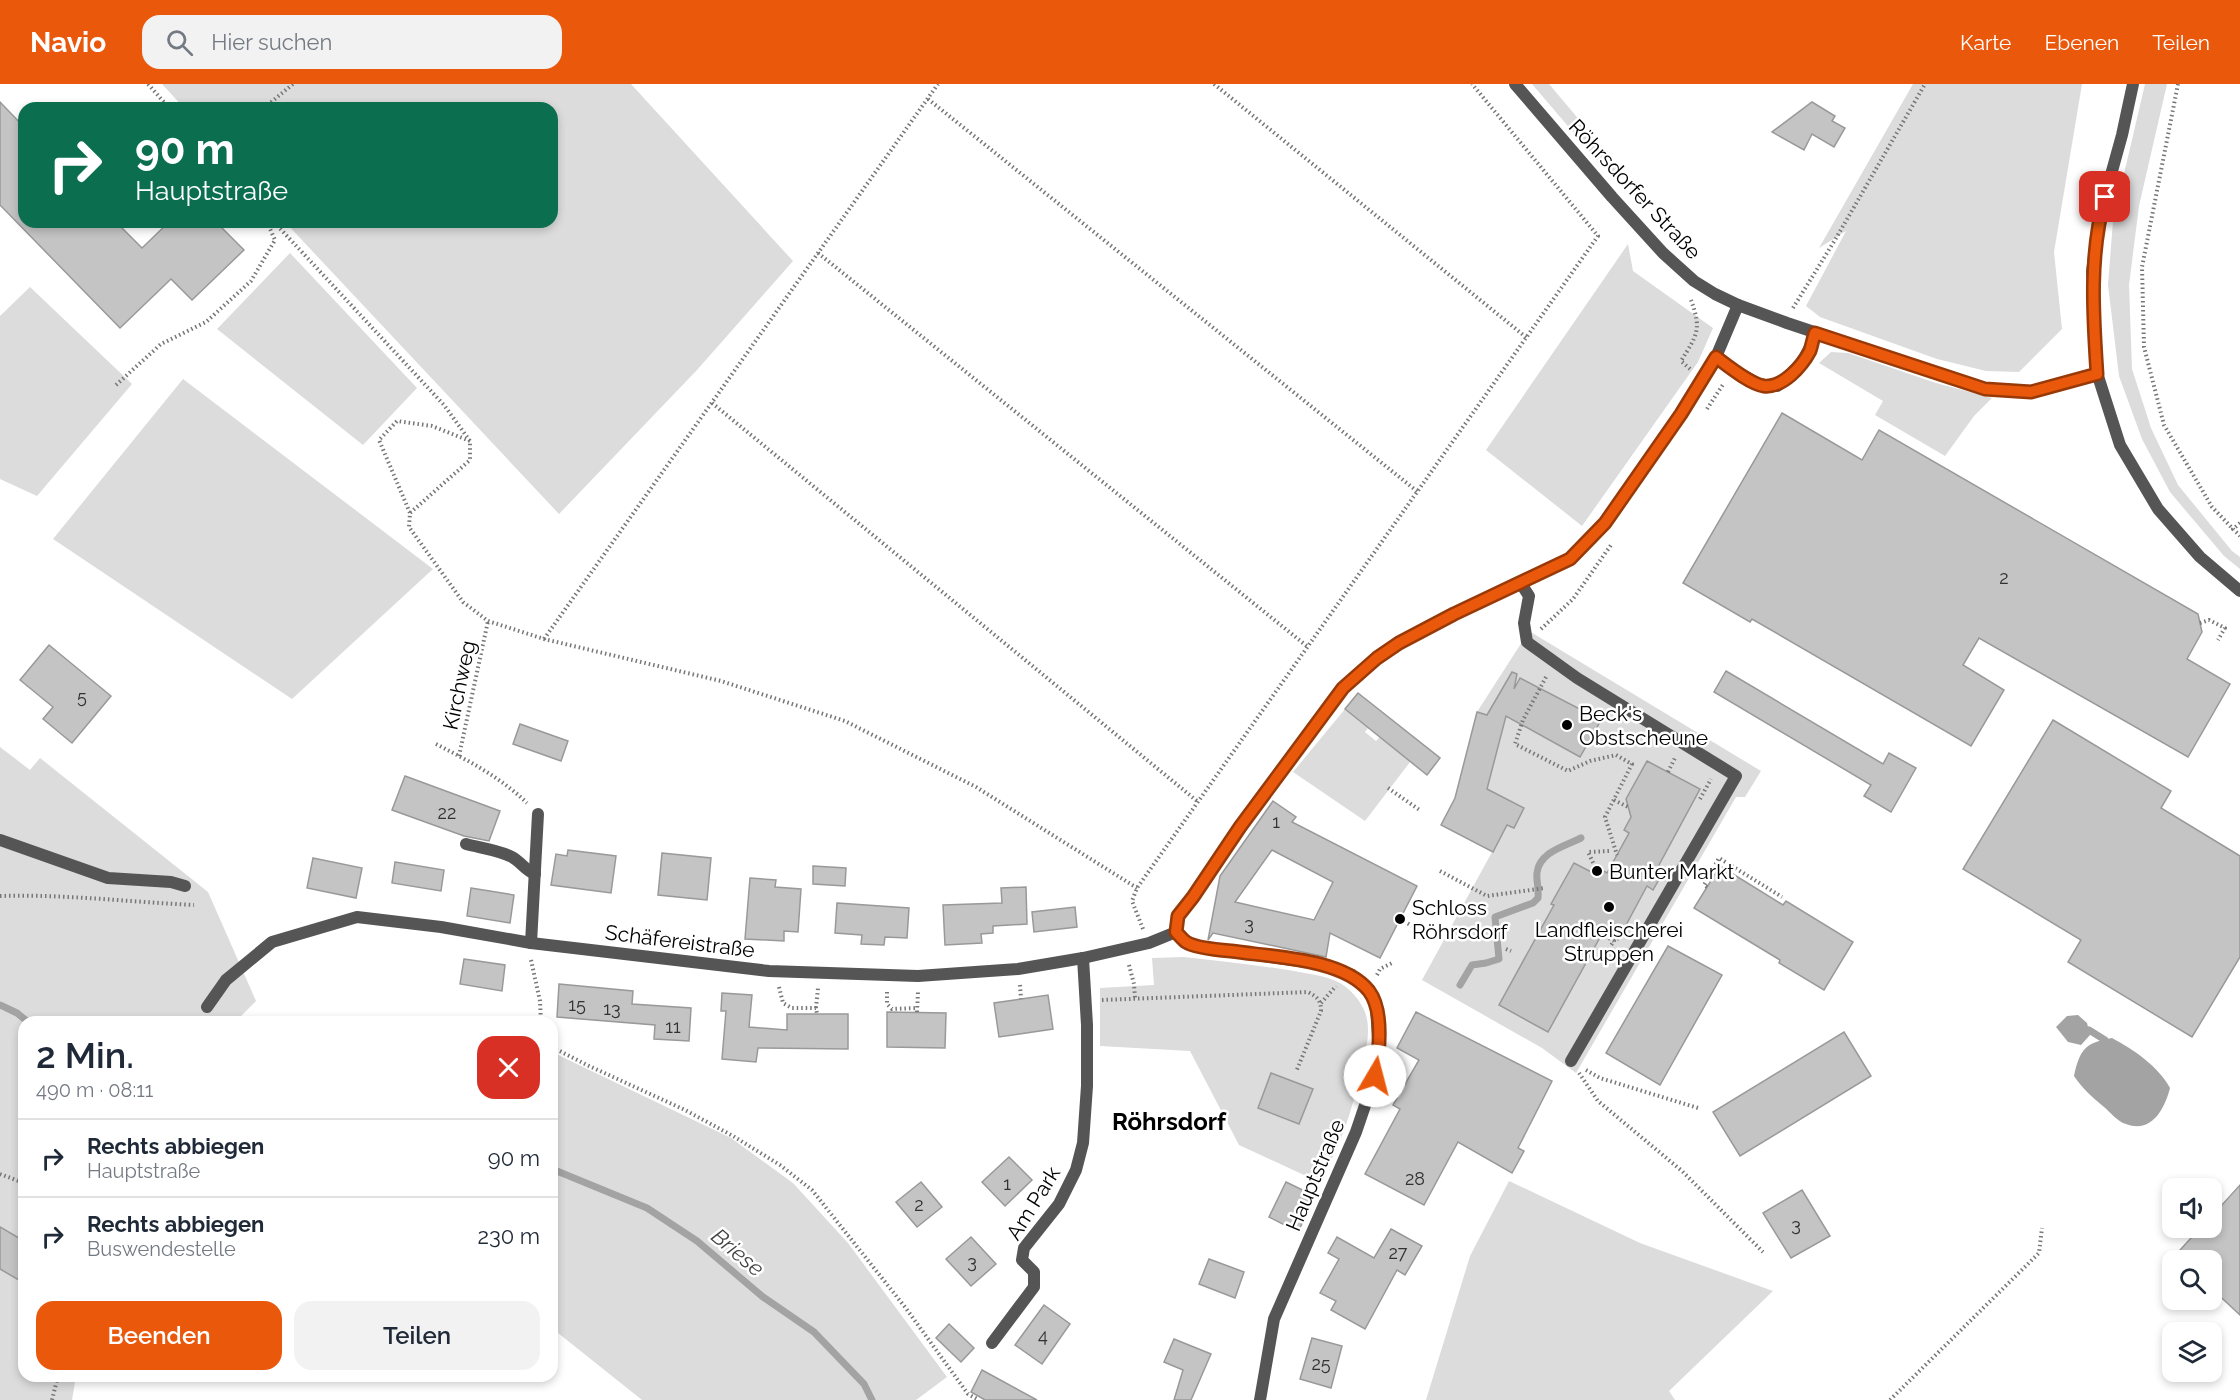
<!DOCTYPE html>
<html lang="de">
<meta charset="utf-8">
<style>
body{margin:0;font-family:Raleway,sans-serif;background:#f2f2f3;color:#1f2937;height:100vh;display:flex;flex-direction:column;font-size:22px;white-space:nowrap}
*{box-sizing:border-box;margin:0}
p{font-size:20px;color:#747a83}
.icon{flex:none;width:33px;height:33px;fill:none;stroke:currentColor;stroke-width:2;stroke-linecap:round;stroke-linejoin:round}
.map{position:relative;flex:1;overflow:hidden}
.side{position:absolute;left:18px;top:932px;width:540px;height:366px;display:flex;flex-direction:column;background:#fff;border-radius:18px;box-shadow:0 3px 9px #0003}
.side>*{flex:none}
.banner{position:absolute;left:18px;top:18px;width:540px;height:126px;border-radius:18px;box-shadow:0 3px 9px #0003;background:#0b6e4f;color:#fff;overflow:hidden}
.controls{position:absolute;left:2162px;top:1094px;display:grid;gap:12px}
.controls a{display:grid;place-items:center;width:60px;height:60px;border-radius:12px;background:#fff;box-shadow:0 3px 9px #0003;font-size:30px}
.pin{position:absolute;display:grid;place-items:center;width:51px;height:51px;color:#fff;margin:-26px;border-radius:12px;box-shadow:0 3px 9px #0006}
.me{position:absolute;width:66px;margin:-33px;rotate:8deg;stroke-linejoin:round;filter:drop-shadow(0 0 4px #0008)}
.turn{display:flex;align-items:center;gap:21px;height:126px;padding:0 18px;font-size:27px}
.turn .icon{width:78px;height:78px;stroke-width:2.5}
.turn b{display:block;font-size:42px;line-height:51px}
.round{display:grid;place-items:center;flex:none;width:63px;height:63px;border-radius:18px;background:#f2f2f3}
.summary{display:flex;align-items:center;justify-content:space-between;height:102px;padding:0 18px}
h1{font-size:36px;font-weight:600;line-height:45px}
.button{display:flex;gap:12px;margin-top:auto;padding:12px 18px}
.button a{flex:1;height:69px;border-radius:18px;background:#ea580c;color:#fff;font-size:24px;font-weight:600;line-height:69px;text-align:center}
.button a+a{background:#f2f2f3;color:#1f2937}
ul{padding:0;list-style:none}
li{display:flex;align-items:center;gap:18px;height:78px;padding:0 18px;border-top:2px solid #e0e1e3}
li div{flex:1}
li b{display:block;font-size:22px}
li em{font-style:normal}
header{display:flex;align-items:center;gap:36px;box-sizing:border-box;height:84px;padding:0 30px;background:#ea580c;color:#fff}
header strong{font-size:28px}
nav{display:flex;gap:33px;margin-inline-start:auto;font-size:21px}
.search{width:420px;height:54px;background:#f2f2f3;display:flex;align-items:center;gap:15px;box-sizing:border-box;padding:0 21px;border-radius:18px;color:#747a83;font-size:22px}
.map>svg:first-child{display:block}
.green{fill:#dcdcdc}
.water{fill:#a3a3a3}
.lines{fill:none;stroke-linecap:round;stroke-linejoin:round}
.stream{stroke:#a3a3a3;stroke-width:7}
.building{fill:#c4c4c4;stroke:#999;stroke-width:1.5;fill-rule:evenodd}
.path{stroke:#777;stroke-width:4;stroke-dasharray:1.5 3;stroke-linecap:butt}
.service{stroke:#555;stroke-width:12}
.minor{stroke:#555;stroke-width:12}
.tertiary{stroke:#555;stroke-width:12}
.route-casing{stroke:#983908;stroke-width:15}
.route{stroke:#ea580c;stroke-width:10}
.poi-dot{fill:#000;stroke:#fff;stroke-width:2}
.labels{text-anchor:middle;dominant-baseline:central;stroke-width:5;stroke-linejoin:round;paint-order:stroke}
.number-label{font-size:18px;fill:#313131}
.street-label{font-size:21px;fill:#000;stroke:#fff}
.poi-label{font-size:21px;fill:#000;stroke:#fff;text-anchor:start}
.water-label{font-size:22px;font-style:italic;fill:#444;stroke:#fff}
.quarter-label{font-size:24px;font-weight:bold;fill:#000;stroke:#fff}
</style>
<header>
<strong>Navio</strong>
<div class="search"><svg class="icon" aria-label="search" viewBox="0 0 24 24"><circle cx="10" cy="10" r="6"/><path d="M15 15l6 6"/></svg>Hier suchen</div>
<nav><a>Karte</a><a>Ebenen</a><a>Teilen</a></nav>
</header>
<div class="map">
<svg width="2240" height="1316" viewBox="0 0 2240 1316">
<rect width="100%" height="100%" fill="#fff"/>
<!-- green -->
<g class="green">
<path d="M 162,0 L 631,0 L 793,177 L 697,286 L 559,430 L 285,138 L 552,138 L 552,24 L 184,24 Z"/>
<path d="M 1532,0 L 1549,0 L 1625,90 L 1617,91 L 1596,75 Z"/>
<path d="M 1913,0 L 2082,0 L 2054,168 L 2062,245 L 2019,288 L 1986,287 L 1937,275 L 1820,233 L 1806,222 L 1846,147 L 1819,164 Z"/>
<path d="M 2145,0 L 2167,0 L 2139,122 L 2129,201 L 2132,285 L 2151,344 L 2178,401 L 2232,467 L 2240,473 L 2240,485 L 2224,472 L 2170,408 L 2142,355 L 2119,292 L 2108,201 L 2113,137 Z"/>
<path d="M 1628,160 L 1633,187 L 1713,244 L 1698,278 L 1582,442 L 1486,366 Z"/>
<path d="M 290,169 L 417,304 L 363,361 L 217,245 Z"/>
<path d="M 30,203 L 132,300 L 37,412 L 0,395 L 0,232 Z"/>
<path d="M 1831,268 L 1848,269 L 1936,299 L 1992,314 L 1974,332 L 1945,372 L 1875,331 L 1883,317 L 1819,279 Z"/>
<path d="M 183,295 L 433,485 L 292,615 L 53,455 Z"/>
<path d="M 1529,547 L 1761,687 L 1745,713 L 1736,713 L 1576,989 L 1542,964 L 1422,896 L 1492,768 L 1441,741 L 1455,714 L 1477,628 Z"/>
<path d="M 1345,625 L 1368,644 L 1365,648 L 1376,657 L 1380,653 L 1410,678 L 1365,737 L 1293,688 Z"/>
<path d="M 0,663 L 30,686 L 40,674 L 208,808 L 256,917 L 241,932 L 239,937 L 190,937 L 184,933 L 172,938 L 24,938 L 24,1292 L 76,1292 L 72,1316 L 0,1316 Z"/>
<path d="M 1184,873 C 1221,877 1257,881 1294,887 C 1308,890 1324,891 1338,898 C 1350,904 1360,916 1365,928 C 1372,947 1365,969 1361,987 C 1352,1026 1341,1063 1319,1098 L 1239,1061 L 1190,967 L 1100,962 L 1100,904 L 1154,901 L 1152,874 Z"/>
<path d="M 552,968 L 731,1054 L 793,1099 L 848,1159 L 947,1293 L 916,1316 L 642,1316 L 558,1249 L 552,1246 Z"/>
<path d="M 1509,1097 L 1640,1159 L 1773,1207 L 1669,1307 L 1675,1316 L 1426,1316 L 1470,1172 Z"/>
</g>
<!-- water -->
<g class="water">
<path d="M 2078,931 L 2087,939 L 2090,951 L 2081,961 L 2068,958 L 2056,943 L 2067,932 Z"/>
<path d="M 2112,954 C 2133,965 2159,983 2170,1004 C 2165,1024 2152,1050 2126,1040 C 2118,1038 2110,1028 2104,1023 C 2092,1013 2083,1005 2074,992 C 2080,965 2085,959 2112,954 Z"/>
</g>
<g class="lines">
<!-- stream -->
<g class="stream">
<path d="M 1460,901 L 1472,881 L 1486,879 L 1499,875 L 1495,833 L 1533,819 L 1538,814 C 1539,804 1536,796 1537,789 C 1539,768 1565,762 1581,754"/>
<path d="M 0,921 L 17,929 L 28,938"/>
<path d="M 2089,946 L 2105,956"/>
<path d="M 552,1085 L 647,1124 L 697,1157 L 763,1213 L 814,1248 L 864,1300 L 872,1316"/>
</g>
</g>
<!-- building -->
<g class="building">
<path d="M 0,18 L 24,43 L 24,138 L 116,138 L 142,164 L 169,138 L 216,138 L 244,166 L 192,216 L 171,195 L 120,244 L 0,121 Z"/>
<path d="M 1812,18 L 1835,32 L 1832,37 L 1845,44 L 1834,63 L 1812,50 L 1804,66 L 1772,48 Z"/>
<path d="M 1782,329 L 1862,376 L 1879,346 L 2198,530 L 2202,548 L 2187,575 L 2230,600 L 2188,673 L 1979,554 L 1963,581 L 2004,606 L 1971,662 L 1752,535 L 1750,538 L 1683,499 Z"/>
<path d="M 49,561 L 111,612 L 72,659 L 43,635 L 53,623 L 20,596 Z"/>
<path d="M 1726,587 L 1883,680 L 1889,669 L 1916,684 L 1891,728 L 1864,712 L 1871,701 L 1714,608 Z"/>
<path d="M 1512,588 L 1517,590 L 1514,605 L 1520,594 L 1601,636 L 1580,673 L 1506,632 L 1487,705 L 1524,724 L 1514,744 L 1507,741 L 1493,768 L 1441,741 L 1455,714 L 1477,628 L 1487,631 Z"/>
<path d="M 1358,609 L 1440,674 L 1427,691 L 1345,625 Z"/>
<path d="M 2053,636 L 2171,707 L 2161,724 L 2240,772 L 2240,873 L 2192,953 L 2068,878 L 2081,856 L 1963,785 Z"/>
<path d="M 520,640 L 568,657 L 561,677 L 513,660 Z"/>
<path d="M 1647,677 L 1700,705 L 1659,781 L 1665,785 L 1653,806 L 1647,802 L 1618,856 L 1603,848 L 1548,948 L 1499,921 L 1554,821 L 1551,820 L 1574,779 L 1599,792 L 1602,786 L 1607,789 L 1629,749 L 1624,746 L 1631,733 L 1626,715 Z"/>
<path d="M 405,692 L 500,727 L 489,757 L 464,752 L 392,726 Z"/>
<path d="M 1273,717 L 1296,733 L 1292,738 L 1417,802 L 1380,874 L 1330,849 L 1326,873 L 1213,849 L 1208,856 L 1220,792 ZM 1272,766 L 1333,798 L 1314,836 L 1235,818 Z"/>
<path d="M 568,766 L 616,772 L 611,809 L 551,801 L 556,770 L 567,772 Z"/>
<path d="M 662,769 L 711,774 L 707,816 L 658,811 Z"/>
<path d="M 313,774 L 362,784 L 356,814 L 307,804 Z"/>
<path d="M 395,778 L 444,786 L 441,807 L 392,799 Z"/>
<path d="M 813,782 L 846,784 L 845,802 L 813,800 Z"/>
<path d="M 1720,782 L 1783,821 L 1786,817 L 1853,858 L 1824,906 L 1779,879 L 1780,876 L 1694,824 Z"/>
<path d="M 750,794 L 776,796 L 775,803 L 801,805 L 798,848 L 784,847 L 784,857 L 745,855 Z"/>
<path d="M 1026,803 L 1027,840 L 993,842 L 993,849 L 981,850 L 982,859 L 945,861 L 943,821 L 1002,819 L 1001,804 Z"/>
<path d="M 471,804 L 514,811 L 510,839 L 467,832 Z"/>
<path d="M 837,819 L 909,824 L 907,854 L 885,853 L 884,861 L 861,860 L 862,851 L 835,849 Z"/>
<path d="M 1075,823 L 1077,843 L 1034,848 L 1032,828 Z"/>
<path d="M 1668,862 L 1722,891 L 1660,1001 L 1606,969 Z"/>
<path d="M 464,875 L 505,881 L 502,907 L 460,900 Z"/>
<path d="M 559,900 L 633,907 L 632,920 L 691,924 L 689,957 L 654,955 L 655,941 L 557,933 Z"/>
<path d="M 722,909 L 752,911 L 749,943 L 787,946 L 787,930 L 848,930 L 848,965 L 758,964 L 756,978 L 722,975 L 726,927 L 721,927 Z"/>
<path d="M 1048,911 L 1053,945 L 999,953 L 994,919 Z"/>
<path d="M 887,928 L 946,929 L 945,964 L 887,963 Z"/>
<path d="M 1416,928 L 1552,997 L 1518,1064 L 1524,1067 L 1512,1089 L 1458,1058 L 1424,1121 L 1365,1090 L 1400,1025 L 1393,1021 L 1419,976 L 1397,964 Z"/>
<path d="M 1844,948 L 1871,992 L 1740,1072 L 1713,1028 Z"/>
<path d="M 1271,989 L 1313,1005 L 1299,1040 L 1258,1024 Z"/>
<path d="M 1009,1073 L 1032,1096 L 1005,1122 L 982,1098 Z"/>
<path d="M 921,1098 L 942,1123 L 917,1143 L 896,1118 Z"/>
<path d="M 1286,1098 L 1315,1112 L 1298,1148 L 1269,1133 Z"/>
<path d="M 2240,1101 L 2240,1231 L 2211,1204 L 2211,1176 L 2171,1176 L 2201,1143 L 2211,1143 L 2211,1133 Z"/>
<path d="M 1802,1106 L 1830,1152 L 1791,1174 L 1763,1129 Z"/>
<path d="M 0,1143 L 24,1157 L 24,1199 L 0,1185 Z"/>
<path d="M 1391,1145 L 1422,1162 L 1405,1191 L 1397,1186 L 1365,1245 L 1331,1226 L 1336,1217 L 1320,1209 L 1339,1175 L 1328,1169 L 1337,1153 L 1374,1174 Z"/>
<path d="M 971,1153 L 996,1180 L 971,1202 L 946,1175 Z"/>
<path d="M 1209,1175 L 1244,1188 L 1235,1214 L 1199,1200 Z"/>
<path d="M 1044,1221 L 1070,1240 L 1042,1280 L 1015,1261 Z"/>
<path d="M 949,1240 L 974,1264 L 961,1278 L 936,1254 Z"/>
<path d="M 1312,1254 L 1342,1262 L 1331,1304 L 1300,1295 Z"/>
<path d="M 1174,1255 L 1211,1270 L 1191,1316 L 1174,1316 L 1183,1286 L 1164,1278 Z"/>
<path d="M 982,1286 L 1037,1316 L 985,1316 L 971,1308 Z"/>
</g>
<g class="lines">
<!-- path -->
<g class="path">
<path d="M 148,0 L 169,24"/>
<path d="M 1214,0 L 1527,254"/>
<path d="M 2178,0 L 2142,183 L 2144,263 L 2164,341 L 2212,423 L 2233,445"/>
<path d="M 928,15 L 1418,408"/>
<path d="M 264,24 L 293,0"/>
<path d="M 274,138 L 444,321 L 470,357 L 470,376 L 410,429"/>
<path d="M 818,169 L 1308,563"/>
<path d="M 1793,224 L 1835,156 L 1925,0"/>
<path d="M 1690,285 L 1681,277 C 1697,251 1702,246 1691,216"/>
<path d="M 116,301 L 161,260 L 206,238 L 251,197 L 275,156 L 267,138"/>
<path d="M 712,319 L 1197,717"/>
<path d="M 1707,325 L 1724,299"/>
<path d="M 470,357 L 432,342 L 397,337 L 379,356 L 410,429 L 409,443 L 463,518 L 488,537 L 544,555 L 721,597 L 845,637 L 976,703 L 1137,804"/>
<path d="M 2240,439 L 2233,445 L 2240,452"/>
<path d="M 2200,539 L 2209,536 L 2225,544 L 2218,556"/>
<path d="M 1541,545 L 1573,515 L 1611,461"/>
<path d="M 544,555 L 938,0"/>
<path d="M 1546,593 L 1523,636 L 1515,660 L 1568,687 L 1590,677 L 1616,671 L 1632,680 L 1605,733 L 1617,771"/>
<path d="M 436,660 C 469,677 500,693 527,719"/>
<path d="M 459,672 L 488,537"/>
<path d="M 1668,688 L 1675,674"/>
<path d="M 1388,704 L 1421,727"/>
<path d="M 1700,715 L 1711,695"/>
<path d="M 1614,716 L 1630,724"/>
<path d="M 1440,787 L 1487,812 L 1545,804"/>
<path d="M 1597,787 L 1588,768 L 1610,767"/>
<path d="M 1707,803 L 1704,801 L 1719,774 L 1782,813"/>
<path d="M 0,812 C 65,810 129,818 194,821"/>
<path d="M 1400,835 L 1412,842"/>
<path d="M 1593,842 L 1592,845 L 1614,857 L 1610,863"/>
<path d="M 1143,845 L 1132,817 L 1137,804 L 1598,152 L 1472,0"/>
<path d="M 1506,865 L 1511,867"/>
<path d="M 531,876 L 540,917 L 541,938"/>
<path d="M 1129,881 L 1134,900 L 1135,914"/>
<path d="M 1377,891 L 1380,885 L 1394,878"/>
<path d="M 1020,901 L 1021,915"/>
<path d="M 779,903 L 783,919 L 792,924 L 816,924 L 817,930"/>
<path d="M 887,908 L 887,920 L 892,925 L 917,924"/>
<path d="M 1102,916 L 1308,908 C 1317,913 1321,916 1321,927 L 1296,988"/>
<path d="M 1321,919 L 1336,902"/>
<path d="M 816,924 L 818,904"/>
<path d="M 917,928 L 918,908"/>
<path d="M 552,963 L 587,981 L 685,1026 L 733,1052 L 780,1081 L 812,1106 L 905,1223 L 968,1310 L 979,1316"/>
<path d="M 1586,986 L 1600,994 L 1698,1024"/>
<path d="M 1579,989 L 1598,1017 L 1682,1087 L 1763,1168"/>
<path d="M 0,1090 L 24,1099"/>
<path d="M 52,1316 L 58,1292"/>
<path d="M 1890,1316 L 2039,1169 L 2042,1144"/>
</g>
<!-- service -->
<g class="service">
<path d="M 1716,273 L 1732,285 L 1762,302 L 1777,302 C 1798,284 1807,275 1815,249"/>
<path d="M 0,756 L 108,794 L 171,798 L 185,802"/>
<path d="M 466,760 C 481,764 499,766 512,773 C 521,778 526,787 535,790"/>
<path d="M 531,859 L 538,730"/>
</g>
<!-- minor -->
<g class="minor">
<path d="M 1520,498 L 1529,512 L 1524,539 L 1527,558 L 1577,594 L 1736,692 L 1571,977"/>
<path d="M 207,923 L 226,896 L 272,858 L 357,833 L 441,843 L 531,859 L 769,887 L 918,892 L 1018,885 L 1083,874 L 1149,859 L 1176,848"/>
<path d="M 992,1259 L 1034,1203 L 1034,1188 L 1022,1176 L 1024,1164 L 1059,1120 L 1076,1086 L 1083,1059 L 1087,1002 L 1087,941 L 1083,874"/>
<path d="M 1260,1316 L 1274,1235 L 1356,1048 L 1375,992 L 1379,970 L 1376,923 L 1370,908 L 1352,891 L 1321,880 L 1211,865 L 1187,859 L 1176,848 L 1178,832 L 1193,813 L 1240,743 L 1343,604 L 1377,574 L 1399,559 L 1454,530 L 1570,475 L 1605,439 L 1681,330 L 1716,273 L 1738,221"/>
</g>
<!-- tertiary -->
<g class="tertiary">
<path d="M 1515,0 L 1612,113 L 1663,169 L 1694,197 L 1715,210 L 1738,221 L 1787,239 L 1985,305 L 2031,308 L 2097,289"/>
<path d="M 2133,0 L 2122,51 L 2099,134 L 2092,188 L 2097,289 L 2120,361 L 2158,425 L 2200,473 L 2240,507"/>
</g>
</g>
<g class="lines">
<defs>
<path id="route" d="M 1375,992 C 1379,969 1384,927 1369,907 C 1343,874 1271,873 1231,867 C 1219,866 1195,864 1186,858 C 1183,856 1179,851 1176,848 L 1178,832 L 1193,813 L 1240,743 L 1343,604 L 1377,574 L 1399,559 L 1454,530 L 1570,475 L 1605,439 L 1681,330 L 1716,273 C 1728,282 1750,300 1764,302 C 1783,304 1802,282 1810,267 C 1812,261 1813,254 1815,249 L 1985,305 L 2031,308 L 2097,290 C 2093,230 2089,171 2105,113"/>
</defs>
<!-- route casing -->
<use href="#route" class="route-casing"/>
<!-- route -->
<use href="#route" class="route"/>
</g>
<!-- markers -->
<g class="poi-dot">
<circle cx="1567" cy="641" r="6"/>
<circle cx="1597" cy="787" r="6"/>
<circle cx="1609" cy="823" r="6"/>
<circle cx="1400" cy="835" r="6"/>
</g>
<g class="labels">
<!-- number labels -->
<g class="number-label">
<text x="2004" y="493">2</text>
<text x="82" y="612">5</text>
<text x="447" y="728">22</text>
<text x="1276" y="737">1</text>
<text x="1249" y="839">3</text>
<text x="577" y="920">15</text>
<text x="612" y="924">13</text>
<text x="673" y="942">11</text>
<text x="1415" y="1094">28</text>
<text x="1007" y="1099">1</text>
<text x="919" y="1120">2</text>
<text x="1796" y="1140">3</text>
<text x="1398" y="1168">27</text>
<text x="972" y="1177">3</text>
<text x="1043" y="1251">4</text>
<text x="1321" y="1279">25</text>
</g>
<!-- street labels -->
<g class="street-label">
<text transform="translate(1635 105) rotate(47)">Röhrsdorfer Straße</text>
<text transform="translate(459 601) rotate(-78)">Kirchweg</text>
<text transform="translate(680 857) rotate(7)">Schäfereistraße</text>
<text transform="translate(1315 1091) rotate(-67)">Hauptstraße</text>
<text transform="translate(1033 1119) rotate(-58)">Am Park</text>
</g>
<!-- poi labels -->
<g class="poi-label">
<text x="1579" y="629">Beck's<tspan x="1579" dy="24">Obstscheune</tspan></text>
<text x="1609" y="787">Bunter Markt</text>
<text x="1412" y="823">Schloss<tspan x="1412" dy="24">Röhrsdorf</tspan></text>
<text x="1609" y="845" text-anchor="middle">Landfleischerei<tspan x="1609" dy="24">Struppen</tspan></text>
</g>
<!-- water labels -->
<g class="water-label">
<text transform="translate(738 1168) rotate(40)">Briese</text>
</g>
<!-- quarter labels -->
<g class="quarter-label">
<text x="1169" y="1037">Röhrsdorf</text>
</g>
</g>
</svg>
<div class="controls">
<a><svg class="icon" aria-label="sound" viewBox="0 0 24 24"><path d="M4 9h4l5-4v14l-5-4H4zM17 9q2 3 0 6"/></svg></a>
<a><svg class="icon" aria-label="search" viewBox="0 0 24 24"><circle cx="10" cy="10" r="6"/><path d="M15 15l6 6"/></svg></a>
<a><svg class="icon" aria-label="layers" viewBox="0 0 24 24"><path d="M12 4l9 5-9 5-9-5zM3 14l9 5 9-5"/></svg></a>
</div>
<div class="pin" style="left:2105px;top:113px;background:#d93025"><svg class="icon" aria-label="arrive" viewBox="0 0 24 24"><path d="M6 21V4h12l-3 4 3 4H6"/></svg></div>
<svg class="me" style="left:1375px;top:992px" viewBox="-20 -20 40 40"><circle r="19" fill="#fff"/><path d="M0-13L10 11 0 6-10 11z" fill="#ea580c"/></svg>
<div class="banner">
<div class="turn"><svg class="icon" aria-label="right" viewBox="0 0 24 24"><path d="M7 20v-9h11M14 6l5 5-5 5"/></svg><div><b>90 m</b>Hauptstraße</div></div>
</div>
<section class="side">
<div class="summary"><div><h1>2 Min.</h1><p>490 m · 08:11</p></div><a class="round" style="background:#d93025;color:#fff"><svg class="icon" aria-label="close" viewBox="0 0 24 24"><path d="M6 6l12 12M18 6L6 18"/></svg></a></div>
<ul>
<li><svg class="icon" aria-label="right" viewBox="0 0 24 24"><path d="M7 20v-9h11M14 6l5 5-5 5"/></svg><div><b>Rechts abbiegen</b><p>Hauptstraße</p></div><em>90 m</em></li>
<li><svg class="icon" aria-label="right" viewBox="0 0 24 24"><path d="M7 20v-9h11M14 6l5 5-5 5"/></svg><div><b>Rechts abbiegen</b><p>Buswendestelle</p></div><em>230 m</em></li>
</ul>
<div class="button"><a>Beenden</a><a>Teilen</a></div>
</section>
</div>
